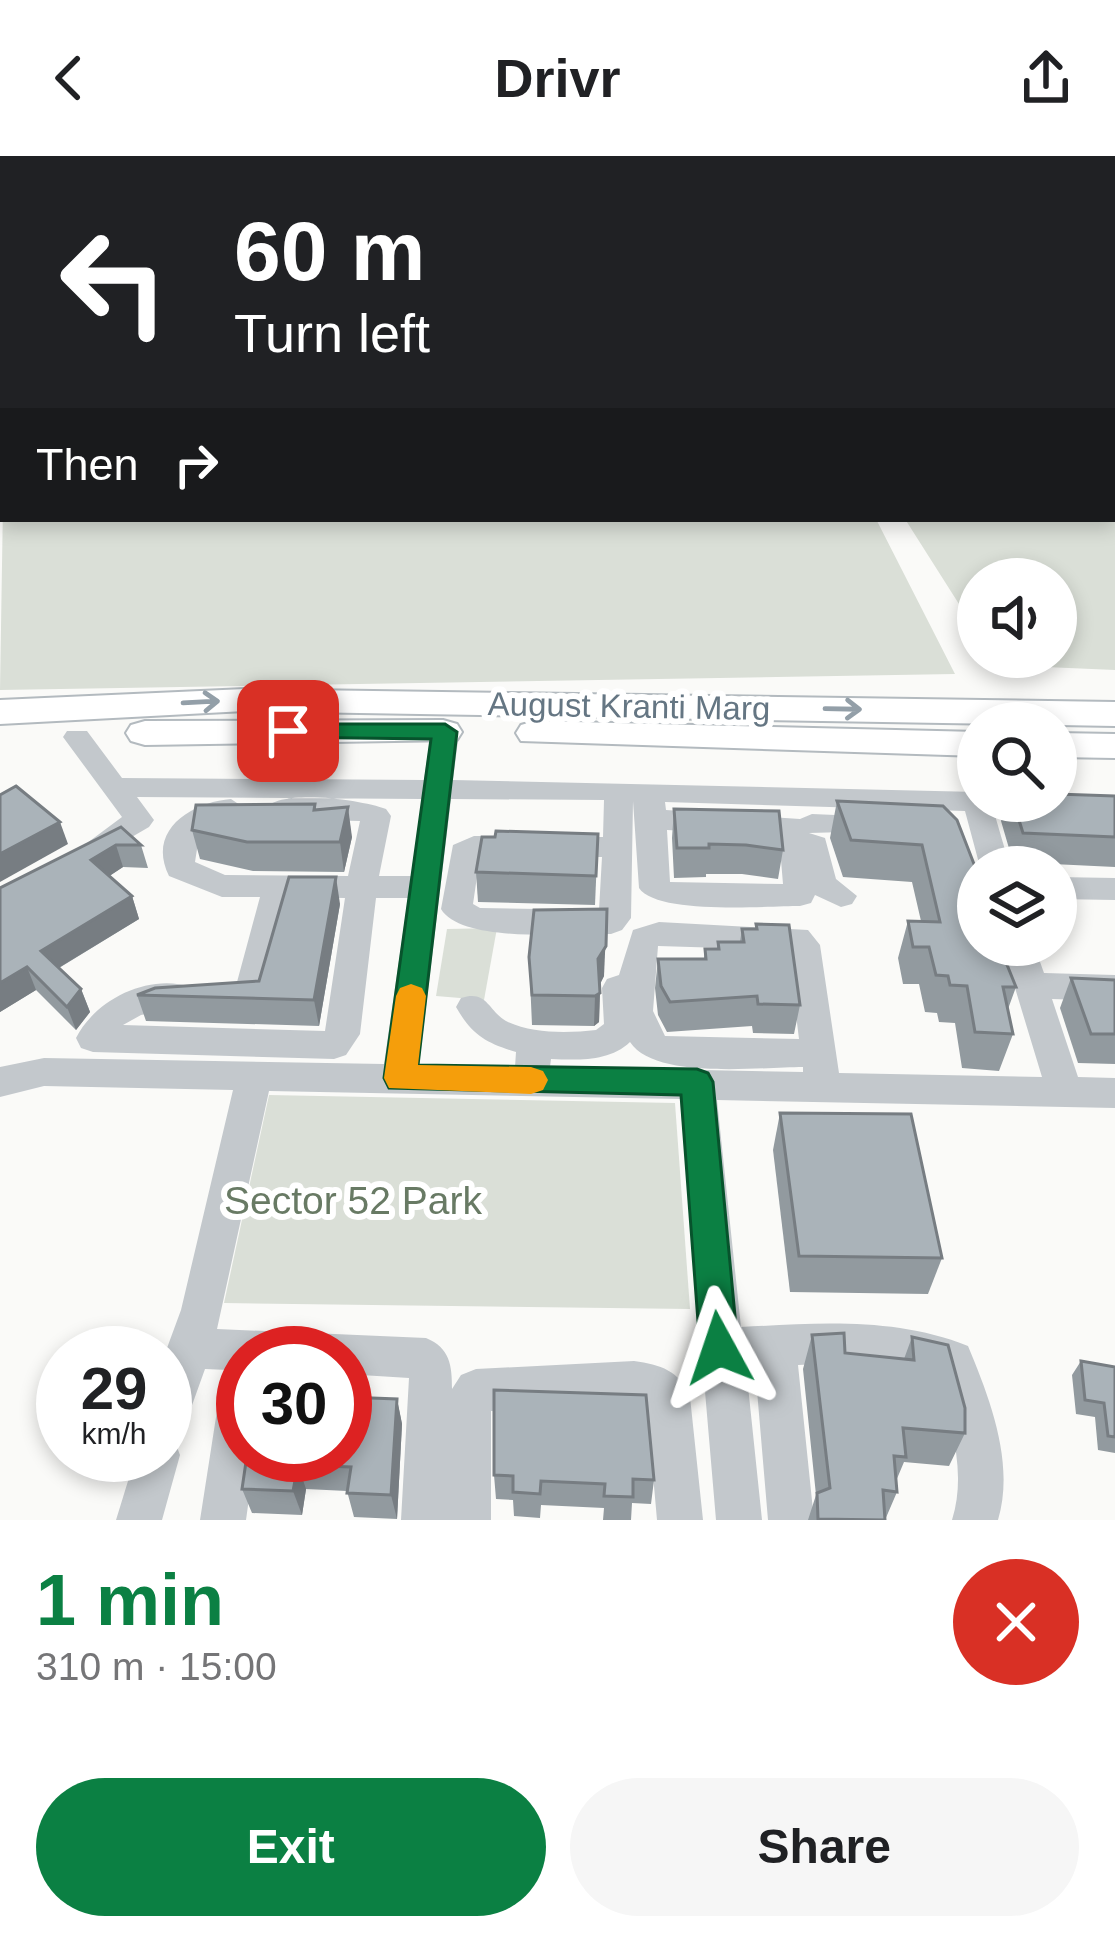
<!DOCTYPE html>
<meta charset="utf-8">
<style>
body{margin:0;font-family:Helvetica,sans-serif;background:#f6f6f6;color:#202124;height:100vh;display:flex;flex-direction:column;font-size:45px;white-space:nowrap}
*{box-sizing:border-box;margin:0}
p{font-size:39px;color:#757577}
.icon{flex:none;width:66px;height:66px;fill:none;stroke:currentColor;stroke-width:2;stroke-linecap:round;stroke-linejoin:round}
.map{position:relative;height:1364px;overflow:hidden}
.details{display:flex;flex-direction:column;background:#fff;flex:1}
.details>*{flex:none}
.banner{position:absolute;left:0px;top:0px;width:1116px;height:366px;box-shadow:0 6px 18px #0003;background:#202124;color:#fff;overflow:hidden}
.buttons{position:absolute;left:957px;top:402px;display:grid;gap:24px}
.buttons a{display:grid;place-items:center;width:120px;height:120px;border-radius:50%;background:#fff;box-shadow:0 6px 18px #0003;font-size:60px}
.speed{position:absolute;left:36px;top:1170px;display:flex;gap:24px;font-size:60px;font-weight:700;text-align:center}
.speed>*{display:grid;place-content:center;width:156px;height:156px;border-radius:50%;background:#fff;box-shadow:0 6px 18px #0003;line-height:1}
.speed small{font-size:30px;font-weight:400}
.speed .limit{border:18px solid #d22;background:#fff;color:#111}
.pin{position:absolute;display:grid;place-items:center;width:102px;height:102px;color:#fff;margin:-51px;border-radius:24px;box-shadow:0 6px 18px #0006}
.me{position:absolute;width:132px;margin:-66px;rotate:355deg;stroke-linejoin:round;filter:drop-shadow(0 0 9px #0008)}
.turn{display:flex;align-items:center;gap:42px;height:252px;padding:0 36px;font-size:54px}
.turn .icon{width:156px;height:156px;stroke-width:2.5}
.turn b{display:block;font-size:84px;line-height:102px}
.then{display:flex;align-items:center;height:114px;padding:0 36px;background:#0003;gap:24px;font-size:45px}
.round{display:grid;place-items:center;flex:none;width:126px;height:126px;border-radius:63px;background:#f6f6f6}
.summary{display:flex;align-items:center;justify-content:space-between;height:204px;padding:0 36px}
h1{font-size:72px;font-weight:700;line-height:90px;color:#0b8043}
.primary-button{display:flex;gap:24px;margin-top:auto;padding:24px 36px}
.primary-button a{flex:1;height:138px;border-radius:72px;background:#0b8043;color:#fff;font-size:48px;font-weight:700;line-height:138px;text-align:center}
.primary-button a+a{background:#f6f6f6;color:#202124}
header{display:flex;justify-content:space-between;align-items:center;height:156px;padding:0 36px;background:#fff;font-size:54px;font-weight:700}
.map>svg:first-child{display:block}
.green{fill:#dadfd7}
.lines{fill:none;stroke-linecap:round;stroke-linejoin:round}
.secondary-casing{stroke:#b3babf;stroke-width:4}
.minor{fill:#c3c8cc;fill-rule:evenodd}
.secondary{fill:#fff;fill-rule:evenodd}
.wall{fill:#929a9f}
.shaded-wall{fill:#777d82}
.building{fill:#aab3b9;stroke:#777d82;stroke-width:3}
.oneway{stroke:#939fa8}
.route{fill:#0b8043;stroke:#07532c;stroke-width:3}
.slow{fill:#f59e0b}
.labels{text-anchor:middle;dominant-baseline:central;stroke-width:12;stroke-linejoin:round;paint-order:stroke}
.street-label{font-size:33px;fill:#657683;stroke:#fff}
.near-park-label{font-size:39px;fill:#687a64;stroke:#fff}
</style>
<header><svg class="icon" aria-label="back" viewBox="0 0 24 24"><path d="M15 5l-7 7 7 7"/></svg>Drivr<svg class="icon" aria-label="share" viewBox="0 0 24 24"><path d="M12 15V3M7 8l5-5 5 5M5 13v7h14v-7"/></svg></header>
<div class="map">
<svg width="1115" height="1364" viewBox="0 0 1115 1364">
<rect width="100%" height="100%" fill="#fafaf8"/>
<!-- green -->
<g class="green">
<path d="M 1113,120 L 1115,120 L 1115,514 L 998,509 L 993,501 L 1056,501 L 1056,423 L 978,423 L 978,478 L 905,363 L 1113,363 Z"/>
<path d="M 3,347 L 3,363 L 876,363 L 955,518 L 0,534 Z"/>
<path d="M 497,772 L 484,844 L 436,840 L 447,773 Z"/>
<path d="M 269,939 L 675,947 L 690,1153 L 224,1147 Z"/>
</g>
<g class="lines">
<defs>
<g id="secondary">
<path d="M 245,533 L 1115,546 L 1115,570 L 245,555 L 0,568 L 0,544 Z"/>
<path d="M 443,564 L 457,568 L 462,576 L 457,584 L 145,589 L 131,585 L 126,577 L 131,569 L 145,565 Z"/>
<path d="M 535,565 L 978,576 L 978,600 L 521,585 L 516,577 L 521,569 Z"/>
<path d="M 1056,577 L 1115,578 L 1115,602 L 1056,601 Z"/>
</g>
</defs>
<!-- secondary casing -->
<use href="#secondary" class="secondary-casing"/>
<!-- minor -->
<g class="minor">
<path d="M 211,0 L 235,0 L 237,2 L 214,3 Z"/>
<path d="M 317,0 L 342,0 L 345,3 L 320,3 Z"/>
<path d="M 480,0 L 498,0 L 478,3 Z"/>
<path d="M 587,0 L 601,0 L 602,3 L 588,3 Z"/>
<path d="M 735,0 L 749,0 L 750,3 L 736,3 Z"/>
<path d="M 862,0 L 884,0 L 887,3 L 865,3 Z"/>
<path d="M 0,69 L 3,70 L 3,80 L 0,79 Z"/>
<path d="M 3,147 L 3,158 L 0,159 L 0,148 Z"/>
<path d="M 0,221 L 3,222 L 3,235 L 0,234 Z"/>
<path d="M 0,309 L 3,309 L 0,322 Z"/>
<path d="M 445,567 L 459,576 L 453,624 L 978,636 L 978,645 L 1056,645 L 1056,639 L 1115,640 L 1115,660 L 994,656 L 1010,711 L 980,711 L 965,655 L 665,646 L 666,654 L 800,663 L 812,658 L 882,661 L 887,668 L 882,675 L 809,677 L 825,682 L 836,723 L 857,740 L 852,748 L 841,751 L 815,739 L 811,747 L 800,750 C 766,750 657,759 639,732 L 633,645 L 631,762 L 622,774 L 611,778 C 572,777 462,788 441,753 L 453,689 L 474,680 L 603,681 L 604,644 L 451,643 L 419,909 L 515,911 L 516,896 C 486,887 472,879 456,851 L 461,842 C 488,833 488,856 508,866 C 534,878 569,877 596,874 L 604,868 L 602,832 L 607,823 L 619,819 L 633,774 L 659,766 L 808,774 L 820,789 L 839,917 L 1042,921 L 1002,789 L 1034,789 L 1044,817 L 1115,819 L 1115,845 L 1052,843 L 1078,921 L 1115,922 L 1115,952 L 717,944 L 741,1171 C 819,1167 895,1161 968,1190 C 990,1243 1015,1307 998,1364 L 952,1364 C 967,1316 951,1267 937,1220 C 892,1206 844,1206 798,1209 L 814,1364 L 768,1364 L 755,1211 L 746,1211 L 762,1364 L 716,1364 L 680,943 L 269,935 L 217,1173 L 426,1182 C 450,1192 452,1209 452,1233 L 461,1219 L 476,1213 L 634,1205 C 661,1209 679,1214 690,1241 L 703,1364 L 657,1364 L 647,1251 L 634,1247 L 491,1255 L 491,1364 L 401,1364 L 409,1222 L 345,1218 L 345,1197 L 243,1197 L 243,1299 L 255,1299 L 246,1364 L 200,1364 L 221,1229 L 228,1214 L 205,1213 L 177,1291 L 180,1299 L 162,1364 L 116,1364 L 136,1299 L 165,1299 L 167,1192 L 181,1154 L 233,934 L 44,930 L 0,941 L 0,911 L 44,902 L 384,908 L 408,742 L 376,742 L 360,878 L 346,899 L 334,903 L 93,896 L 81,892 L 76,882 C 95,844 148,817 191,831 L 196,840 L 191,849 L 141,859 L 123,869 L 325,875 L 345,742 L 292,741 L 262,848 L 250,852 L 215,848 L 210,839 L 215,830 L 237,826 L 260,741 L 222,741 L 169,720 C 146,674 192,646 231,643 L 246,653 L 241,660 L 214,664 L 200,674 L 195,706 L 225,719 L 348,720 L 360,665 L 279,663 L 264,653 C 282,632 361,644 386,653 L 391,660 L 379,720 L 411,720 L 422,643 L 137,641 L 154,664 L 149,671 L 94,703 L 83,700 L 79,693 L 122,661 L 63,581 L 67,575 L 87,575 L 122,622 L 424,624 L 431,576 ZM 667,674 L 779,680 L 783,728 L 670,726 ZM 480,700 L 602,701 L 599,754 L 480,752 L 473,748 ZM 658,790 L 788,794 L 799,883 L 665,880 L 653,855 ZM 630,886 C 655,924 759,911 803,911 L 803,916 L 550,911 L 551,903 C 578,904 609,906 630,886 Z"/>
<path d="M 1056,721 L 1115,722 L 1115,744 L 1056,743 Z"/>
</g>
<!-- secondary -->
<use href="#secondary" class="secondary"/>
</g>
<!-- wall -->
<g class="wall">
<path d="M 1115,640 L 1115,711 L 1013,706 L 1001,665 L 1008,645 L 1056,645 Z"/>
<path d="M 837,645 L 943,650 L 978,789 L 1016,831 L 1008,853 L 1013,878 L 999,915 L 962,912 L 955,867 L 939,866 L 937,857 L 925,856 L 919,828 L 903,828 L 898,802 L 908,765 L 921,765 L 912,726 L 843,721 L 830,682 Z"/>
<path d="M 315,648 L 316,654 L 352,681 L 344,716 L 253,715 L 200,703 L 192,674 Z"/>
<path d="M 674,653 L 783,694 L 778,723 L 742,718 L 706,718 L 706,721 L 674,722 L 672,682 Z"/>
<path d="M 121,671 L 141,689 L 148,712 L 123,711 L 109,720 L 132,740 L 139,763 L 59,812 L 81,833 L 90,856 L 76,874 L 36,834 L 0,856 L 0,732 Z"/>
<path d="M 598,678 L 595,749 L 478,746 L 476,716 Z"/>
<path d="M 340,748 L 319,870 L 146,865 L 137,839 L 259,825 Z"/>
<path d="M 756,768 L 800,849 L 794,878 L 753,877 L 752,870 L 667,876 L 658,859 L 655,832 L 658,803 L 704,803 L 705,793 L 717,793 L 718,786 L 740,786 L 742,773 L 755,773 Z"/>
<path d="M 529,801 L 604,820 L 600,828 L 599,866 L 594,870 L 532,869 Z"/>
<path d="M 1071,822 L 1115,824 L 1115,908 L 1078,907 L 1060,852 Z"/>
<path d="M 780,957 L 942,1102 L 928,1138 L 790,1136 L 773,994 Z"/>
<path d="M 812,1179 L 845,1197 L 904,1203 L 912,1181 L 965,1277 L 949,1310 L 904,1306 L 896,1325 L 897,1336 L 885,1364 L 808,1364 L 816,1339 L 803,1213 Z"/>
<path d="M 1081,1205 L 1115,1211 L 1115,1297 L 1098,1294 L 1095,1261 L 1076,1258 L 1072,1219 Z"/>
<path d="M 397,1243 L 402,1268 L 397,1363 L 354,1361 L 347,1335 L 306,1333 L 302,1359 L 252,1357 L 242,1333 Z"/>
<path d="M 494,1319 L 654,1324 L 651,1348 L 632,1347 L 631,1364 L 603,1364 L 604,1352 L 541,1349 L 540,1362 L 514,1360 L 513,1344 L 496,1343 Z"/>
</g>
<!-- shaded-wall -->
<g class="shaded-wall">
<path d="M 348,651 L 352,681 L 344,716 L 340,686 Z"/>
<path d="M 60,666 L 68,688 L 0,726 L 0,698 Z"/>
<path d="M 116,689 L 123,711 L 99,727 L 91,704 Z"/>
<path d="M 336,721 L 340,748 L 319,870 L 314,844 Z"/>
<path d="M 132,740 L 139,763 L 50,817 L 41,795 Z"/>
<path d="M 607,753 L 604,820 L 598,832 L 598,803 Z"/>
<path d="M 27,811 L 36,834 L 0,856 L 0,827 Z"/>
<path d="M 81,833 L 90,856 L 76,874 L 67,851 Z"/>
<path d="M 600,837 L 599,866 L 594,870 L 595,840 Z"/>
<path d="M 397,1243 L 402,1268 L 397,1363 L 391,1339 Z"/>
<path d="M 298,1309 L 306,1333 L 302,1359 L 293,1335 Z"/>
</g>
<!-- building -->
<g class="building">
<path d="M 16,630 L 60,666 L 0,698 L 0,639 Z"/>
<path d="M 1056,638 L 1115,640 L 1115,681 L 1023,677 L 1013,645 L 1056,645 Z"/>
<path d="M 837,645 L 943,650 L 957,664 L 974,708 L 979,711 L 978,789 L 999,789 L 1016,831 L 1003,831 L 1013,878 L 975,876 L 967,830 L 950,829 L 948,820 L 936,819 L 929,791 L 913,791 L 908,765 L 940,766 L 922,689 L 851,684 Z"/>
<path d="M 315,648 L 314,654 L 348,651 L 340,686 L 247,686 L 192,674 L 196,649 Z"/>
<path d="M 674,653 L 779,655 L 783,694 L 746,689 L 709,688 L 709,692 L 677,692 Z"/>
<path d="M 121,671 L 141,689 L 116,689 L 91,704 L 132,740 L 41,795 L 81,833 L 67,851 L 27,811 L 0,827 L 0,732 Z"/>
<path d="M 496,675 L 598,678 L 596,720 L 476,716 L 482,681 L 495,681 Z"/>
<path d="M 289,721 L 336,721 L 314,844 L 137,839 L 155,832 L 259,825 Z"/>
<path d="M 607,753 L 606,790 L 598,803 L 600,837 L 595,840 L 532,839 L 529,801 L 534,754 Z"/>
<path d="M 756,768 L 789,769 L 800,849 L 758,848 L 757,840 L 670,846 L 661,830 L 658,803 L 706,803 L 705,793 L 719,793 L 718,786 L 744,786 L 742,773 L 757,773 Z"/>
<path d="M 1071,822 L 1115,824 L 1115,878 L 1091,878 Z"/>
<path d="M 780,957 L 911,958 L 942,1102 L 799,1100 Z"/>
<path d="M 844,1177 L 845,1197 L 914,1204 L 912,1181 L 948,1189 L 965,1252 L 965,1277 L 903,1272 L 906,1301 L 894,1300 L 897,1336 L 883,1334 L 885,1364 L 818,1363 L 817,1337 L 830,1332 L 812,1179 Z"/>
<path d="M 1081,1205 L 1115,1211 L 1115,1281 L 1108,1280 L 1104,1247 L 1085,1244 Z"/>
<path d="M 494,1234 L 646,1239 L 654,1324 L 633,1323 L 633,1341 L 604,1340 L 605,1328 L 541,1325 L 540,1338 L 513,1336 L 513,1320 L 494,1319 Z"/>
<path d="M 238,1237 L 243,1237 L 243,1272 L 238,1269 Z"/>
<path d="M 345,1241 L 397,1243 L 391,1339 L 347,1337 L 351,1311 L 298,1309 L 293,1335 L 242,1333 L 247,1299 L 345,1299 Z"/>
</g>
<!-- one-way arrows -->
<defs><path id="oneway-shaft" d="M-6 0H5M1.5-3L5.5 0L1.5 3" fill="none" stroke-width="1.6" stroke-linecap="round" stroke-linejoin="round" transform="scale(3)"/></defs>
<g class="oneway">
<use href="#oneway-shaft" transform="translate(201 546) rotate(-3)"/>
<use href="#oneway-shaft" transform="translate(843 553) rotate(1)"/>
</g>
<!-- route -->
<path class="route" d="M 288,568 L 445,568 L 457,576 L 418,909 L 697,913 L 708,917 L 713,926 L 738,1192 L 733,1205 L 719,1211 L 705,1205 L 700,1192 L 681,939 L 389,932 L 384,922 L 431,583 L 279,581 L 275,575 Z"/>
<!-- slow -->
<path class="slow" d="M 411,828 L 422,832 L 426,840 L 418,909 L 531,911 L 543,915 L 548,924 L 543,934 L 531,938 L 389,932 L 384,922 L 396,840 L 400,832 Z"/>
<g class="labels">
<!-- street labels -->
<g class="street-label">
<text transform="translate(629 550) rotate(1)">August Kranti Marg</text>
</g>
<!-- near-park labels -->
<g class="near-park-label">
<text x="353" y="1044">Sector 52 Park</text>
</g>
</g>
</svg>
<div class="buttons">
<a><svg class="icon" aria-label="sound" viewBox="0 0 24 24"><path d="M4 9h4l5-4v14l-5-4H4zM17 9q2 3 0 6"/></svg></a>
<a><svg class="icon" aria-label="search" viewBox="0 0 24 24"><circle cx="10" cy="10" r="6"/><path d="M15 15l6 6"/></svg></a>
<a><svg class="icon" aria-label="layers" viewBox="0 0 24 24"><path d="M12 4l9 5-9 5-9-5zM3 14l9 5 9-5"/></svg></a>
</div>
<div class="speed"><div>29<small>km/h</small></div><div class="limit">30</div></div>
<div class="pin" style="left:288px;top:575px;background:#d93025"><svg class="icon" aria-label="arrive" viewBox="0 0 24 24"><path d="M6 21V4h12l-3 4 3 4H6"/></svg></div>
<svg class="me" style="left:719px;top:1192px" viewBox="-20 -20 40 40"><path d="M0-17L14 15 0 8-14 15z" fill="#0b8043" stroke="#fff" stroke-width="4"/></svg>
<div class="banner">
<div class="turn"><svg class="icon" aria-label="left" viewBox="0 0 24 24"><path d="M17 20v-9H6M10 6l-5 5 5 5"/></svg><div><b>60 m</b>Turn left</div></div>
<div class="then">Then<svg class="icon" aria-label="right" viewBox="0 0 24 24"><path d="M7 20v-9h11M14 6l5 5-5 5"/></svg></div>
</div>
</div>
<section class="details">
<div class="summary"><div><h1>1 min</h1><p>310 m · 15:00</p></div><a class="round" style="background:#d93025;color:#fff"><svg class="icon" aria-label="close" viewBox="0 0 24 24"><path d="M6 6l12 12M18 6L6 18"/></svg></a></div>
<div class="primary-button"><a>Exit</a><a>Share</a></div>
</section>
